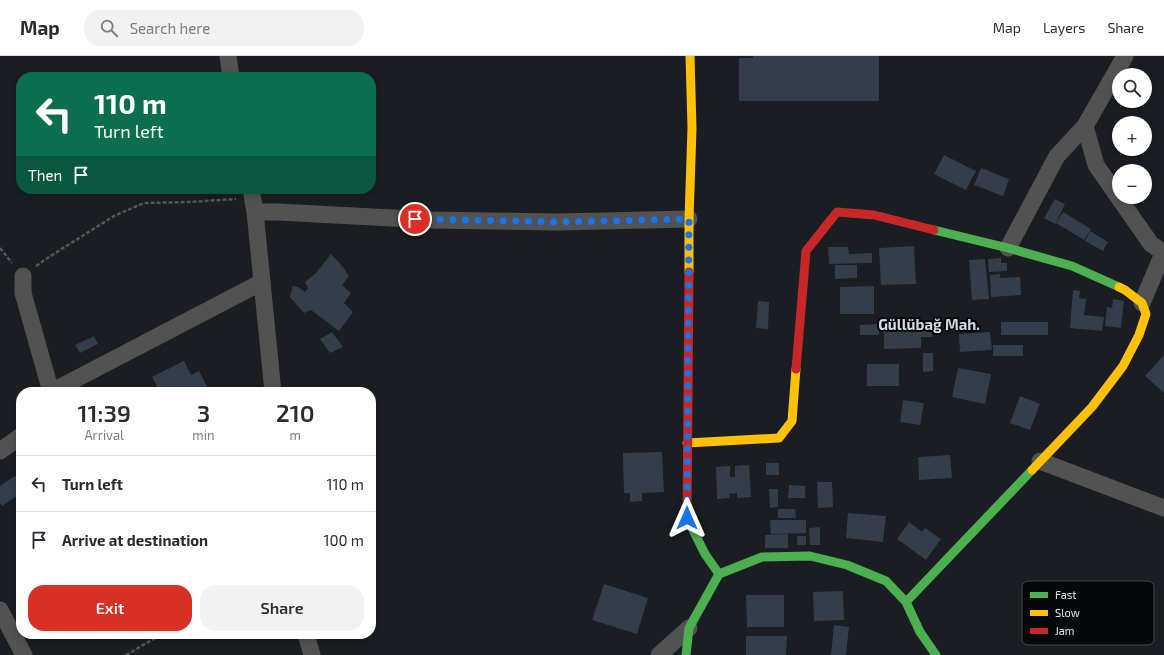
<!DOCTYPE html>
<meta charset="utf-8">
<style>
body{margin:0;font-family:"Exo 2",sans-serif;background:#f2f2f3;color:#2b2b33;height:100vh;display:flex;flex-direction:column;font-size:15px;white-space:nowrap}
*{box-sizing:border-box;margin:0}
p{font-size:13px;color:#7c7c81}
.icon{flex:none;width:22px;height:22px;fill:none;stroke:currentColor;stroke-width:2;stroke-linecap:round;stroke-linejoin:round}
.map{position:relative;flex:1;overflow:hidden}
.panel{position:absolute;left:16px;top:331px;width:360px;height:252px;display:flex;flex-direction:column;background:#fff;border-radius:16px;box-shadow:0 2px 6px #0003}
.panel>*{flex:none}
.top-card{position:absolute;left:16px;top:16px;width:360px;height:122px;border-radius:16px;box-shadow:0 2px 6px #0003;background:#0b6e4f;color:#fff;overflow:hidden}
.buttons{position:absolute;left:1112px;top:12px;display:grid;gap:8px}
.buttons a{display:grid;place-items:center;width:40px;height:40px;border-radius:50%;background:#fff;box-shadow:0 2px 6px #0003;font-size:20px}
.pin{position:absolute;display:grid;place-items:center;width:34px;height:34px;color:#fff;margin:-17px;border:2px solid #fff;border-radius:50%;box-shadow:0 1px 4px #0007}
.me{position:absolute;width:44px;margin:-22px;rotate:0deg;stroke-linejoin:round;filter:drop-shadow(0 0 3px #0008)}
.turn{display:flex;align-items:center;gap:14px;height:84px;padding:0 12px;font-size:18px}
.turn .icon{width:52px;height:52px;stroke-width:2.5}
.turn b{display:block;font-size:28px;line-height:34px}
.then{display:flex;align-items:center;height:38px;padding:0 12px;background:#0003;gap:8px;font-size:15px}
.eta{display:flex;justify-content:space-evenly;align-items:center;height:68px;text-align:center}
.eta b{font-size:24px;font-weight:600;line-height:28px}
.cta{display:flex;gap:8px;margin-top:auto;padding:8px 12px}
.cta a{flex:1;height:46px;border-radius:16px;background:#d93025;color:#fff;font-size:16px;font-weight:600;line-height:46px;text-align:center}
.cta a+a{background:#f2f2f3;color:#2b2b33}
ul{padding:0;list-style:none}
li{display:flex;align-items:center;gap:12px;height:56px;padding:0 12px;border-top:1px solid #e1e1e2}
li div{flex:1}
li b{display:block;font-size:15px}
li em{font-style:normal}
header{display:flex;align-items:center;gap:24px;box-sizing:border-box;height:56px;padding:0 20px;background:#fff;border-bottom:1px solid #e1e1e2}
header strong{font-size:19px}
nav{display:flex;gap:22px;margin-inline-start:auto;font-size:14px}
.search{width:280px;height:36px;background:#f2f2f3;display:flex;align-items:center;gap:10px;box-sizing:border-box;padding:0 14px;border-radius:16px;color:#7c7c81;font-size:15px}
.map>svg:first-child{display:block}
.building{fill:#333d4b}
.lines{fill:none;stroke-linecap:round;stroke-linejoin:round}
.path{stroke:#565657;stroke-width:2.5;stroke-dasharray:4 2;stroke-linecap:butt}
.street{stroke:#535252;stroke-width:17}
.fast{stroke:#4caf50;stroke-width:9}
.slow{stroke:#ffc107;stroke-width:9}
.jam{stroke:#c62828;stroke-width:9}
.route{stroke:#1a73e8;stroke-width:7;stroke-dasharray:0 12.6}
.labels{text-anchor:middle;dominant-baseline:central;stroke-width:4;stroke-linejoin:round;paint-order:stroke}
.district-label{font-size:15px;font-weight:bold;fill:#d2d9e4;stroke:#050709}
.key{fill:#050709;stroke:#474a4d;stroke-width:1}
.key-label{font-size:11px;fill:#e2e5eb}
</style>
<header>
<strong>Map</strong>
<div class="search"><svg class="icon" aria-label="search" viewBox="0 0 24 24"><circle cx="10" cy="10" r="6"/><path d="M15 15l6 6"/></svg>Search here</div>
<nav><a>Map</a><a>Layers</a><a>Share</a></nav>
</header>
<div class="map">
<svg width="1164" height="599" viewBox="0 0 1164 599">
<rect width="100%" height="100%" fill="#1a1d21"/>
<!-- building -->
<g class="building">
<path d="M 753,0 L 879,0 L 879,45 L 739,45 L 739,2 L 753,2 Z"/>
<path d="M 944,99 L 976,115 L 966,134 L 934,118 Z"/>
<path d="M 981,112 L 1009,123 L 1003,140 L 974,129 Z"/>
<path d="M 1055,143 L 1065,148 L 1055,169 L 1055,168 L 1044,162 Z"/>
<path d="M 1063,156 L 1091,173 L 1084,184 L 1056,167 Z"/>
<path d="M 1090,175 L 1108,186 L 1103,195 L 1085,185 Z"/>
<path d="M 914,190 L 916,228 L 881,229 L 879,192 Z"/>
<path d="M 828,191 L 848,191 L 849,198 L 872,197 L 872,207 L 829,208 Z"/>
<path d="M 331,198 L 343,211 L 349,220 L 342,229 L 351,237 L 344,247 L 353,256 L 339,275 L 311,254 L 304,257 L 290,241 L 293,230 L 298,231 L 305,236 L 308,232 L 305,226 L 316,217 Z"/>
<path d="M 1001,202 L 1001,207 L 1007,207 L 1007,215 L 989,216 L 988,203 Z"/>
<path d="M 985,203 L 989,243 L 972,244 L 969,204 Z"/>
<path d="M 835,209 L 857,209 L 857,222 L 835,223 Z"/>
<path d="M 1000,218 L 1000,222 L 1020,221 L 1021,239 L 991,241 L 990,219 Z"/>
<path d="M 874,230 L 874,258 L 840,258 L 840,231 Z"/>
<path d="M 1073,234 L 1080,235 L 1079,242 L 1086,243 L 1084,259 L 1104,261 L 1102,275 L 1070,272 Z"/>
<path d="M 1113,243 L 1124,245 L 1121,272 L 1105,270 L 1107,251 L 1112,252 Z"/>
<path d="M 758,245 L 769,246 L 768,273 L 756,272 Z"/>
<rect x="1001" y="266" width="47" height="13"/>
<path d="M 879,268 L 879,279 L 860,279 L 860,269 Z"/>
<path d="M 932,268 L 932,281 L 921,281 L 921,292 L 884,293 L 884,269 Z"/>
<path d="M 332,276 L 343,291 L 330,297 L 320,283 Z"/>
<path d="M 990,276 L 992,294 L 960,296 L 959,278 Z"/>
<path d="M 94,280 L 98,288 L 80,297 L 75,289 Z"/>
<rect x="993" y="289" width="30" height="11"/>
<path d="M 923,297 L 933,297 L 933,315 L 923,316 Z"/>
<path d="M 1164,299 L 1164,337 L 1145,320 Z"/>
<path d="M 184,305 L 191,319 L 199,315 L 210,336 L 160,336 L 152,321 Z"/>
<rect x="867" y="308" width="32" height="22"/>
<path d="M 958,312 L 991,318 L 985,348 L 952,341 Z"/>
<path d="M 1020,340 L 1040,348 L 1030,374 L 1010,367 Z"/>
<path d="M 903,344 L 924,347 L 920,369 L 900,366 Z"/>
<path d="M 662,396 L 664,436 L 642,437 L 642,445 L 630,446 L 630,437 L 624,437 L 623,397 Z"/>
<path d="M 950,399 L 952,422 L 919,424 L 918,401 Z"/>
<rect x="766" y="407" width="13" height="12"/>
<path d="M 749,409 L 751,441 L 737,442 L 737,437 L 729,438 L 730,442 L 717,443 L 716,411 L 730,410 L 730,421 L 735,421 L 735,410 Z"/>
<path d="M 15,420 L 21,428 L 21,437 L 2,450 L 0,447 L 0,430 Z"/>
<path d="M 817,426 L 832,426 L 833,451 L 818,452 Z"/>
<path d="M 789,429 L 805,430 L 805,442 L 788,442 Z"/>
<path d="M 769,433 L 778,433 L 778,451 L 770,452 Z"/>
<path d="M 778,453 L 795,453 L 796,462 L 778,462 Z"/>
<path d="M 848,457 L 886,460 L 883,486 L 846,482 Z"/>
<path d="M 770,464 L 806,464 L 806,477 L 771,478 Z"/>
<path d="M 909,466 L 922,476 L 925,472 L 941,483 L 926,504 L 897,483 Z"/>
<path d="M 820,471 L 820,489 L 810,489 L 809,472 Z"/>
<path d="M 788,478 L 788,492 L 765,492 L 765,479 Z"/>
<rect x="797" y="480" width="9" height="9"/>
<path d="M 604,528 L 648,542 L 637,578 L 592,564 Z"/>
<path d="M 843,535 L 844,564 L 814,565 L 813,536 Z"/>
<path d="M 746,539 L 784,539 L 784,571 L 747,571 Z"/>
<path d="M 834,569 L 849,571 L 846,599 L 831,599 Z"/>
<path d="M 746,580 L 787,580 L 786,599 L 746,599 Z"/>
</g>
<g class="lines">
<!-- path -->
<g class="path">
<path d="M 0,192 L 12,207"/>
<path d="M 36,210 L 49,201 L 114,160 L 144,147 L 189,146 L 236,143"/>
<path d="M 126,599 L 162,578"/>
</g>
<!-- street -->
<g class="street">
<path d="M 228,0 L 231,21"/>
<path d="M 1085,70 L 1096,109 L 1151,188 L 1163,196"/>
<path d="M 251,133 L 255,156 L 278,156 L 430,164 L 559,166 L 689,163"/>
<path d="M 255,156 L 273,336"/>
<path d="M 1008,192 L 1057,100 L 1085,70 L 1125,0"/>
<path d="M 23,220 L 23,237 L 51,336"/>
<path d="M 1142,247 L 1164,195"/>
<path d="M 51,336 L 262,226"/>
<path d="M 0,395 L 21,380"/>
<path d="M 1040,405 L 1164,452"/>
<path d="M 0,554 L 24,599"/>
<path d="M 306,578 L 312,599"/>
<path d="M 659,599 L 689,572"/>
</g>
<!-- fast -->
<g class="fast">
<path d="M 934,174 L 1008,192 L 1072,210 L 1119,231"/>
<path d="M 691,470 L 705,498 L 719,518"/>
<path d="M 906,546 L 1032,414"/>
<path d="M 686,599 L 689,572 L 719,518 L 762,501 L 810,500 L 847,509 L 886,525 L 906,546 L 920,576 L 936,599"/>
</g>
<!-- slow -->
<g class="slow">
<path d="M 689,216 L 689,163 L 692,72 L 690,0"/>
<path d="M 687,387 L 779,382 L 792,365 L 796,313"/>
<path d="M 1032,414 L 1092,351 L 1123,310 L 1139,279 L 1146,258 L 1142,247 L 1125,234 L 1119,231"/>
</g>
<!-- jam -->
<g class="jam">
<path d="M 689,216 L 687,462 L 691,470"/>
<path d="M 796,313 L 806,195 L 837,156 L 874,159 L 934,174"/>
</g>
</g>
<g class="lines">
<!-- route -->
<path class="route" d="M 415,163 L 559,166 L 689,163 L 687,462"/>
</g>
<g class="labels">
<!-- district labels -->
<g class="district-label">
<text x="929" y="268">Güllübağ Mah.</text>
</g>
</g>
<!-- legend -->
<rect x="1022" y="525" width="132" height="64" rx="6" class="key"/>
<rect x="1030" y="536" width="18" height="6" fill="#4caf50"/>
<rect x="1030" y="554" width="18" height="6" fill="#ffc107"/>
<rect x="1030" y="572" width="18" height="6" fill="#c62828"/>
<g class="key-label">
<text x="1055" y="543">Fast</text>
<text x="1055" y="561">Slow</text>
<text x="1055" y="579">Jam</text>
</g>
</svg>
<div class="buttons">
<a><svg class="icon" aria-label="search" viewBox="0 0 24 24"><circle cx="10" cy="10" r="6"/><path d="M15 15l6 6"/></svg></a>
<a>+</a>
<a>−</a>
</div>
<div class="pin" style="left:415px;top:163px;background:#d93025"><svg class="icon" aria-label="arrive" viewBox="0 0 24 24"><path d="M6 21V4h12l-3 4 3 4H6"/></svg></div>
<svg class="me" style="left:687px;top:462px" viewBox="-20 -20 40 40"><path d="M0-17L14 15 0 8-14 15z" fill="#1a73e8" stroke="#fff" stroke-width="4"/></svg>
<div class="top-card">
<div class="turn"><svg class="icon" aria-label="left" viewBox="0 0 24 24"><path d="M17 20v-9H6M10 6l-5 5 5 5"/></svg><div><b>110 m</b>Turn left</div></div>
<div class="then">Then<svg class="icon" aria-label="arrive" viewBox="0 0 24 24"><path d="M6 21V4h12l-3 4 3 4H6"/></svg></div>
</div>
<section class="panel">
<div class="eta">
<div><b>11:39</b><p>Arrival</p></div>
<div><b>3</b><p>min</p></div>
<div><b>210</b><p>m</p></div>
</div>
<ul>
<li><svg class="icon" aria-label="left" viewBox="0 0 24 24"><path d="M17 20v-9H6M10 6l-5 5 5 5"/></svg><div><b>Turn left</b></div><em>110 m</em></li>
<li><svg class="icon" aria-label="arrive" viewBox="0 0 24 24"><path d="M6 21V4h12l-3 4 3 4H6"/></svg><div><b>Arrive at destination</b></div><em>100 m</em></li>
</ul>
<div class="cta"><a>Exit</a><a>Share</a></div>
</section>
</div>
